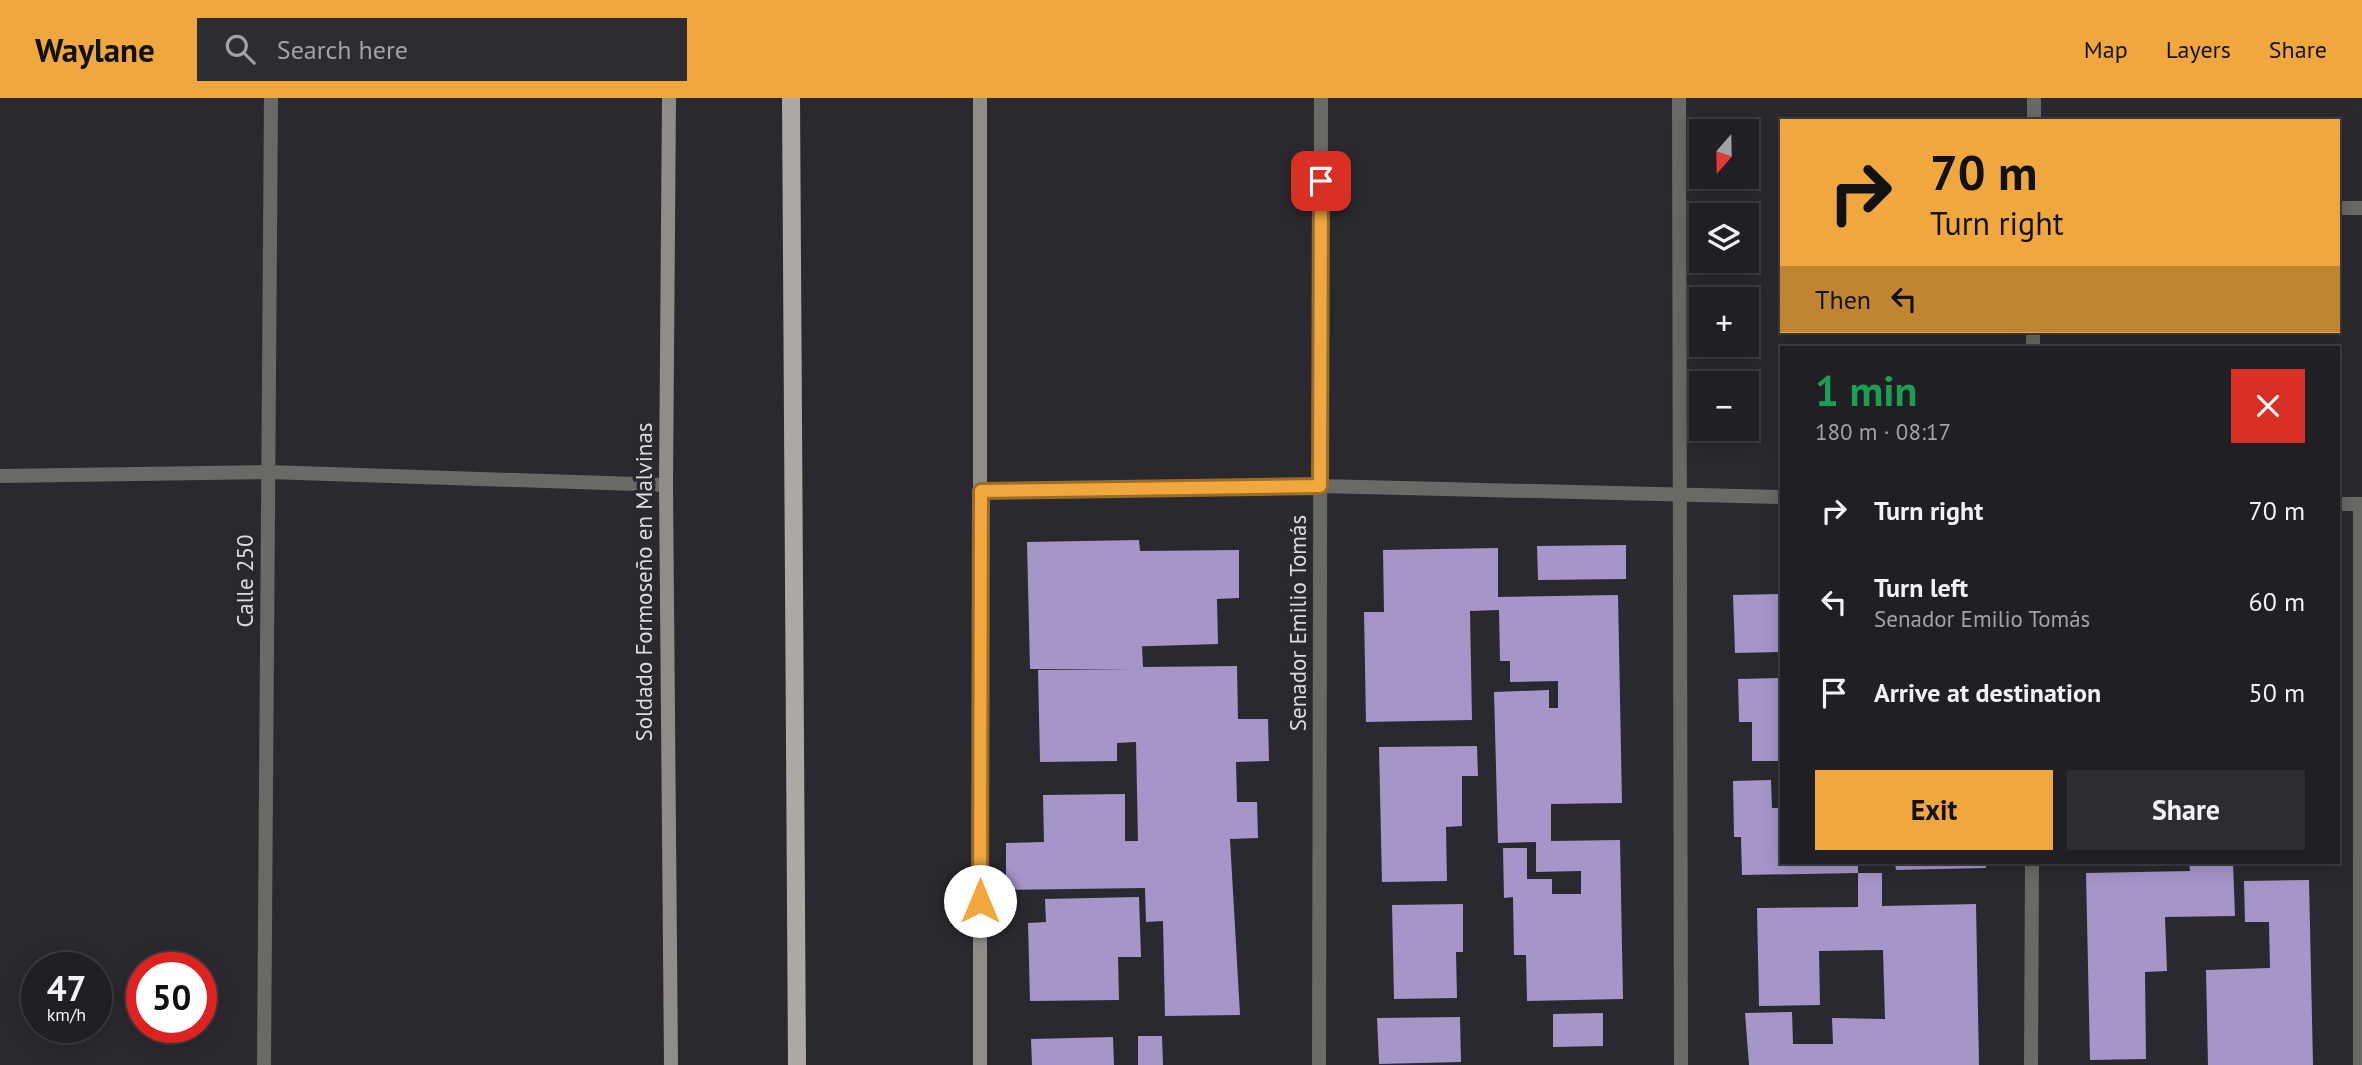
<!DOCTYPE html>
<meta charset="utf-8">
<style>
body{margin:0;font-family:"PT Sans",sans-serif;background:#2d2c30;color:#f1f3f6;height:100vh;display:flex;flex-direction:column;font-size:26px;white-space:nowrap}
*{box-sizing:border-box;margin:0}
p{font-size:23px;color:#a2a2a6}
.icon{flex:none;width:38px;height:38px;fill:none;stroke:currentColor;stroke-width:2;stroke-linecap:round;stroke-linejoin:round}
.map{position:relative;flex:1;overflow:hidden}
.side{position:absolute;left:1780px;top:248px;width:560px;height:518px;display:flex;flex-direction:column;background:#201f23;border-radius:0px;box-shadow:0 4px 18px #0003,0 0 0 2px #3d3d41}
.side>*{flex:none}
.hud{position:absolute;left:1780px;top:21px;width:560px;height:214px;border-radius:0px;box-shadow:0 4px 18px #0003,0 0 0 2px #3d3d41;background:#f0a73e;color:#111;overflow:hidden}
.needle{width:46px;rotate:200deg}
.fabs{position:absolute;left:1689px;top:21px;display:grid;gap:14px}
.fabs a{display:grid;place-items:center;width:70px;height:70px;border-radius:0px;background:#201f23;box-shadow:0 4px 18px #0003,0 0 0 2px #3d3d41;font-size:35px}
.speed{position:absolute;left:21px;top:854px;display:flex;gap:14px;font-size:35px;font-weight:700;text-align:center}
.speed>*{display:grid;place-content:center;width:91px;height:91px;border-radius:50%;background:#201f23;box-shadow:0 4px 18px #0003,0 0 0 2px #3d3d41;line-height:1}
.speed small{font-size:18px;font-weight:400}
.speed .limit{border:10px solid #d22;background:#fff;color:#111}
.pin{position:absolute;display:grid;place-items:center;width:60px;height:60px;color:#fff;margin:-30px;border-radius:14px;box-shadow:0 4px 10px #0006}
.me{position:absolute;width:77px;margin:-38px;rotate:0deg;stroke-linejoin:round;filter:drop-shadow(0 0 5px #0008)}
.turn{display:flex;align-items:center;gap:24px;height:147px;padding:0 35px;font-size:32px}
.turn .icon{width:91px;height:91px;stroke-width:2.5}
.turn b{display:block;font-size:49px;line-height:60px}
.then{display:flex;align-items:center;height:66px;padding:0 35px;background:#0003;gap:14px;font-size:26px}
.round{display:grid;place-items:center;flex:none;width:74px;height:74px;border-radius:0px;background:#2d2c30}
.summary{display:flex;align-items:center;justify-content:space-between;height:119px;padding:0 35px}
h1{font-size:42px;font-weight:700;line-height:52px;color:#1e9e55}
.action{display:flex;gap:14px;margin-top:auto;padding:14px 35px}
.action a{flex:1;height:80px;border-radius:0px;background:#f0a73e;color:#111;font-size:28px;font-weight:700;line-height:80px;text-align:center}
.action a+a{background:#2d2c30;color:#f1f3f6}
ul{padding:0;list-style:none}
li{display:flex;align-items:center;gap:21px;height:91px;padding:0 35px}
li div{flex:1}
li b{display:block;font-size:26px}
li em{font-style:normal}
header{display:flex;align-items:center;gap:42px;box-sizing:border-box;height:98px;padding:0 35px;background:#f0a73e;color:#111}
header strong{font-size:33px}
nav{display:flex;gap:38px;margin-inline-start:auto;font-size:24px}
.search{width:490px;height:63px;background:#2d2c30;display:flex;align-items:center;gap:18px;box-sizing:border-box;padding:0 24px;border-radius:0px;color:#a2a2a6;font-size:26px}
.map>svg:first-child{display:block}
.building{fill:#a595c8}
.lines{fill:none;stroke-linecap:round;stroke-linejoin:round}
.street{stroke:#6b6966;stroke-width:14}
.secondary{stroke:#908d89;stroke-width:14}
.primary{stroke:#ada8a3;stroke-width:18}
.route-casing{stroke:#9c6d28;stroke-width:18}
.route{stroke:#f0a73e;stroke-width:12}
.labels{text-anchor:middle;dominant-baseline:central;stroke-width:7;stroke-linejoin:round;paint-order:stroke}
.street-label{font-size:23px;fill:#dcdbdf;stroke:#2a292f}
</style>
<header>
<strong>Waylane</strong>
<div class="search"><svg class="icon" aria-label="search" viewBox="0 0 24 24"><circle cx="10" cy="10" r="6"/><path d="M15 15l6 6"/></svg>Search here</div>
<nav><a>Map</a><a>Layers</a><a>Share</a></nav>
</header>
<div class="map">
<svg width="2362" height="967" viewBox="0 0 2362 967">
<rect width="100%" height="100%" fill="#2a292f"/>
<!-- building -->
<g class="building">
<path d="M 1139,442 L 1140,453 L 1239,452 L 1239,500 L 1217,501 L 1218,546 L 1120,549 L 1142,548 L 1143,569 L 1237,568 L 1238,621 L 1268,621 L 1269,663 L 1236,664 L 1237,704 L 1257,704 L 1258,740 L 1230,741 L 1240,917 L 1165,918 L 1163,823 L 1146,824 L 1145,790 L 1006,792 L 1006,745 L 1044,744 L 1043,697 L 1125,696 L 1125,743 L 1138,743 L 1136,644 L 1117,645 L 1117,663 L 1040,664 L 1038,572 L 1135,571 L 1030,571 L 1027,444 Z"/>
<path d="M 1626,447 L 1626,481 L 1538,482 L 1537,448 Z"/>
<path d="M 1498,450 L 1498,499 L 1618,497 L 1622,705 L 1551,706 L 1551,743 L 1620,742 L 1623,901 L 1527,903 L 1526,857 L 1514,857 L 1513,799 L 1504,800 L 1503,750 L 1527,750 L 1527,781 L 1552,781 L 1552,796 L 1581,796 L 1581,773 L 1536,774 L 1536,744 L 1498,745 L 1494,594 L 1549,592 L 1549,610 L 1558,610 L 1558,583 L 1510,584 L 1510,563 L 1500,563 L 1499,512 L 1470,513 L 1472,622 L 1366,624 L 1364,514 L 1384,514 L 1383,452 Z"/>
<path d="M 1782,496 L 1782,554 L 1735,555 L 1733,497 Z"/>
<path d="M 1782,580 L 1782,663 L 1752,663 L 1752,624 L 1739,624 L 1738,581 Z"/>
<path d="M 1477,648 L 1478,678 L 1462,678 L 1462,728 L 1446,729 L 1447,783 L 1382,784 L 1379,649 Z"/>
<path d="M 1771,682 L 1772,710 L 1782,710 L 1782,765 L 1858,765 L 1858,775 L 1742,777 L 1741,739 L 1734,739 L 1733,683 Z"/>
<path d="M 1895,765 L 1986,765 L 1986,770 L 1896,772 Z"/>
<path d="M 2189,765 L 2233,765 L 2235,818 L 2165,819 L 2167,873 L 2145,874 L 2146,961 L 2090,962 L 2086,775 L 2190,773 Z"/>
<path d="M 1858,775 L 1882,775 L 1882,808 L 1976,806 L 1979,967 L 1749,967 L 1745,915 L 1792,914 L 1793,946 L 1833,946 L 1832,920 L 1885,921 L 1883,852 L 1819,853 L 1820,907 L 1759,908 L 1757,810 L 1858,809 Z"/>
<path d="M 2309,782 L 2313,967 L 2208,967 L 2206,872 L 2270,870 L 2269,824 L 2245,824 L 2244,783 Z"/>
<path d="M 1139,799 L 1141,859 L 1118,859 L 1119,902 L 1030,903 L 1028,825 L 1046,824 L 1045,801 Z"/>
<path d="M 1463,806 L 1463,854 L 1456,854 L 1457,900 L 1394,901 L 1392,807 Z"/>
<path d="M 1603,915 L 1603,948 L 1553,949 L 1553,916 Z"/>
<path d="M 1460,919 L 1461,964 L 1379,966 L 1377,920 Z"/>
<path d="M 1138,938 L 1162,938 L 1163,967 L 1138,967 Z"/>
<path d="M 1113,939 L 1114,967 L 1032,967 L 1031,941 Z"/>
</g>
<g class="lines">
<!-- street -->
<g class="street">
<path d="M 1679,0 L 1681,967"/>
<path d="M 2034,23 L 2034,0"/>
<path d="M 2338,110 L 2362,110"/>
<path d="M 2033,250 L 2033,233"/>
<path d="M 0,378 L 268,374 L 666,387"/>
<path d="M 981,393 L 1320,388 L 1782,399"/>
<path d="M 2338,406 L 2362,406"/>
<path d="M 264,967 L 271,0"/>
<path d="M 1319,967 L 1321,0"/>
<path d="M 2031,967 L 2032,765"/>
<path d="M 2360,967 L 2360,406"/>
</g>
<!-- secondary -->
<g class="secondary">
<path d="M 669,0 L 666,387 L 671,967"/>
<path d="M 980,0 L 980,967"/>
</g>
<!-- primary -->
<path class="primary" d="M 791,0 L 797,967"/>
</g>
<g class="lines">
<defs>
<path id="route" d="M 980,803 L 981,393 L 1320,388 L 1321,83"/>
</defs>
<!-- route casing -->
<use href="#route" class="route-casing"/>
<!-- route -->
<use href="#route" class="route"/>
</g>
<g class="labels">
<!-- street labels -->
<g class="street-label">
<text transform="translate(244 483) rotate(-90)">Calle 250</text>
<text transform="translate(643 484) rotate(-90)">Soldado Formoseño en Malvinas</text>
<text transform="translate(1297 525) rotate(-90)">Senador Emilio Tomás</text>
</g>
</g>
</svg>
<div class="fabs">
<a><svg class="needle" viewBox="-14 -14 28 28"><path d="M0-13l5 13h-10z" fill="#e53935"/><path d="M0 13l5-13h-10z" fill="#a2a2a6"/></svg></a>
<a><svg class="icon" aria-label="layers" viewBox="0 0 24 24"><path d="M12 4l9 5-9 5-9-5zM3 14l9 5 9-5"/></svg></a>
<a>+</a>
<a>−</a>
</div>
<div class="speed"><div>47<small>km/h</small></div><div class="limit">50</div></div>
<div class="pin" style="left:1321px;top:83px;background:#d93025"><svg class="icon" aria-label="arrive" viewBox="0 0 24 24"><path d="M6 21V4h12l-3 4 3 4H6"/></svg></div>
<svg class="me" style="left:980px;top:803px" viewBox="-20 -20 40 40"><circle r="19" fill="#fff"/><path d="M0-13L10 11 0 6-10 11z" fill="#f0a73e"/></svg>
<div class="hud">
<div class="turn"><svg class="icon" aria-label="right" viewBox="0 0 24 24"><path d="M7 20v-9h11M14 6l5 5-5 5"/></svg><div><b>70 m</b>Turn right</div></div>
<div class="then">Then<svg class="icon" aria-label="left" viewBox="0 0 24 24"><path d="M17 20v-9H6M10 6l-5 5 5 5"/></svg></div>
</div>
<section class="side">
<div class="summary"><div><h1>1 min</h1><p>180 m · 08:17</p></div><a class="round" style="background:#d93025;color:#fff"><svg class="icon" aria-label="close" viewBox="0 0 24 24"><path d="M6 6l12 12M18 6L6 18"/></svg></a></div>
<ul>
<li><svg class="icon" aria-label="right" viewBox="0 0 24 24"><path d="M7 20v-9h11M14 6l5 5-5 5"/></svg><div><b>Turn right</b></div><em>70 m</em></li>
<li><svg class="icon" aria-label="left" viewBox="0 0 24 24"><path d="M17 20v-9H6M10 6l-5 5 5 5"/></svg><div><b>Turn left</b><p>Senador Emilio Tomás</p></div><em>60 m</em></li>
<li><svg class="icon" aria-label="arrive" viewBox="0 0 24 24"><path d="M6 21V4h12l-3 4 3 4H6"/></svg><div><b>Arrive at destination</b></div><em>50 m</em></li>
</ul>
<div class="action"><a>Exit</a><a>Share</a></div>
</section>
</div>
